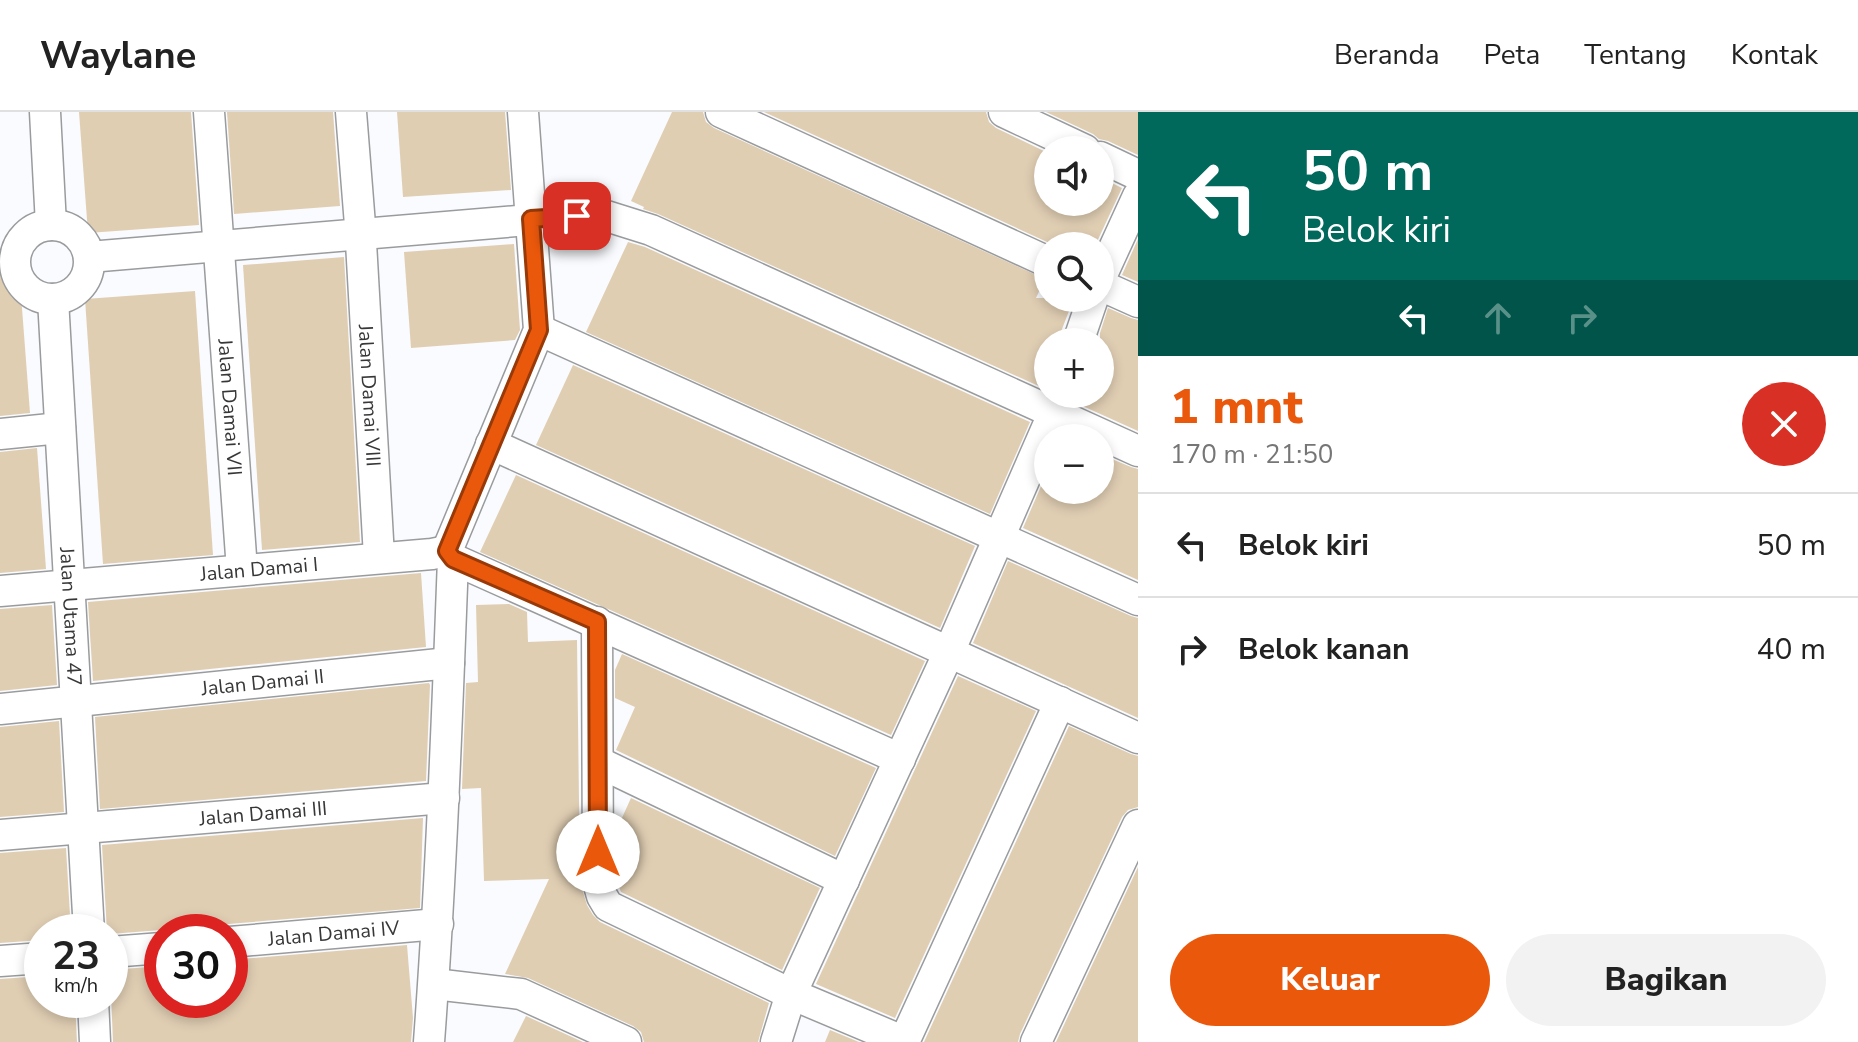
<!DOCTYPE html>
<html lang="id">
<meta charset="utf-8">
<style>
body{margin:0;font-family:"Nunito Sans",sans-serif;background:#f2f2f2;color:#222;height:100vh;display:flex;flex-direction:column;font-size:30px;white-space:nowrap}
*{box-sizing:border-box;margin:0}
p{font-size:26px;color:#767676}
.icon{flex:none;width:44px;height:44px;fill:none;stroke:currentColor;stroke-width:2;stroke-linecap:round;stroke-linejoin:round}
.map{position:relative;flex:1;overflow:hidden}
.drawer{display:flex;flex-direction:column;background:#fff;width:720px}
.drawer>*{flex:none}
.top-card{background:#00695c;color:#fff;overflow:hidden}
.controls{position:absolute;left:1034px;top:24px;display:grid;gap:16px}
.controls a{display:grid;place-items:center;width:80px;height:80px;border-radius:50%;background:#fff;box-shadow:0 4px 12px #0003;font-size:40px}
.speed{position:absolute;left:24px;top:802px;display:flex;gap:16px;font-size:40px;font-weight:700;text-align:center}
.speed>*{display:grid;place-content:center;width:104px;height:104px;border-radius:50%;background:#fff;box-shadow:0 4px 12px #0003;line-height:1}
.speed small{font-size:20px;font-weight:400}
.speed .limit{border:12px solid #d22;background:#fff;color:#111}
.pin{position:absolute;display:grid;place-items:center;width:68px;height:68px;color:#fff;margin:-34px;border-radius:16px;box-shadow:0 4px 12px #0006}
.me{position:absolute;width:88px;margin:-44px;rotate:0deg;stroke-linejoin:round;filter:drop-shadow(0 0 6px #0008)}
.turn{display:flex;align-items:center;gap:28px;height:168px;padding:0 32px;font-size:36px}
.turn .icon{width:104px;height:104px;stroke-width:2.5}
.turn b{display:block;font-size:56px;line-height:68px}
.lanes{display:flex;align-items:center;height:76px;padding:0 32px;background:#0003;justify-content:center;gap:40px;direction:ltr}
.lanes .off{opacity:.35}
.round{display:grid;place-items:center;flex:none;width:84px;height:84px;border-radius:42px;background:#f2f2f2}
.head{display:flex;align-items:center;justify-content:space-between;height:136px;padding:0 32px}
h1{font-size:48px;font-weight:800;line-height:60px;color:#ea580c}
.cta{display:flex;gap:16px;margin-top:auto;padding:16px 32px}
.cta a{flex:1;height:92px;border-radius:48px;background:#ea580c;color:#fff;font-size:32px;font-weight:800;line-height:92px;text-align:center}
.cta a+a{background:#f2f2f2;color:#222}
ul{padding:0;list-style:none}
li{display:flex;align-items:center;gap:24px;height:104px;padding:0 32px;border-top:2px solid #e0e0e0}
li div{flex:1}
li b{display:block;font-size:30px}
li em{font-style:normal}
header{display:flex;align-items:center;gap:48px;box-sizing:border-box;height:112px;padding:0 40px;background:#fff;border-bottom:2px solid #e0e0e0}
header strong{font-size:38px}
nav{display:flex;gap:44px;margin-inline-start:auto;font-size:28px}
main{display:flex;flex:1;min-height:0}
.map>svg:first-child{display:block}
.building{fill:#e0ceb3}
.lines{fill:none;stroke-linecap:round;stroke-linejoin:round}
.minor-casing{stroke:#999b9d;stroke-width:33}
.minor{stroke:#fff;stroke-width:30}
.route-casing{stroke:#983908;stroke-width:20}
.route{stroke:#ea580c;stroke-width:14}
.labels{text-anchor:middle;dominant-baseline:central;stroke-width:6;stroke-linejoin:round;paint-order:stroke}
.street-label{font-size:20px;fill:#373738;stroke:#fff}
</style>
<header>
<strong>Waylane</strong>
<nav><a>Beranda</a><a>Peta</a><a>Tentang</a><a>Kontak</a></nav>
</header>
<main>
<div class="map">
<svg width="1138" height="930" viewBox="0 0 1138 930">
<rect width="100%" height="100%" fill="#fafbfe"/>
<!-- building -->
<g class="building">
<path d="M 79,0 L 191,0 L 199,113 L 88,121 Z"/>
<path d="M 227,0 L 333,0 L 340,94 L 234,102 Z"/>
<path d="M 397,0 L 505,0 L 511,78 L 403,85 Z"/>
<path d="M 672,0 L 703,0 L 706,10 L 714,16 L 1045,167 L 1036,186 L 1074,186 L 1057,230 L 1048,230 L 1048,269 L 1043,276 L 658,102 L 643,97 L 644,95 L 631,89 Z"/>
<path d="M 764,0 L 986,0 L 989,10 L 996,16 L 1048,41 L 1048,90 L 1100,90 L 1100,65 L 1122,76 L 1095,134 L 1056,134 Z"/>
<path d="M 1046,0 L 1138,0 L 1138,43 L 1108,29 L 1099,27 L 1093,22 Z"/>
<path d="M 1138,127 L 1138,170 L 1122,163 Z"/>
<path d="M 628,130 L 645,135 L 1030,310 L 990,402 L 586,220 Z"/>
<path d="M 514,132 L 520,218 L 515,228 L 411,236 L 404,140 Z"/>
<path d="M 344,145 L 360,430 L 262,438 L 243,153 Z"/>
<path d="M 19,157 L 30,301 L 0,304 L 0,158 Z"/>
<path d="M 195,179 L 213,443 L 103,452 L 85,187 Z"/>
<path d="M 1108,196 L 1131,206 L 1138,208 L 1138,319 L 1076,291 L 1078,282 L 1100,282 L 1100,221 Z"/>
<path d="M 573,253 L 975,434 L 940,516 L 536,333 Z"/>
<path d="M 37,336 L 46,457 L 0,461 L 0,340 Z"/>
<path d="M 1100,342 L 1131,355 L 1138,357 L 1138,468 L 1023,416 L 1048,358 L 1048,378 L 1100,378 Z"/>
<path d="M 516,363 L 925,549 L 891,623 L 480,440 Z"/>
<path d="M 1008,449 L 1131,504 L 1138,506 L 1138,606 L 973,531 Z"/>
<path d="M 421,461 L 426,535 L 93,569 L 88,490 Z"/>
<path d="M 509,492 L 527,500 L 528,530 L 577,528 L 580,770 L 587,793 L 593,803 L 600,810 L 769,891 L 758,930 L 644,930 L 641,920 L 633,914 L 528,866 L 505,862 L 549,767 L 484,769 L 481,676 L 462,677 L 466,571 L 478,570 L 476,493 Z"/>
<path d="M 52,493 L 57,573 L 0,579 L 0,497 Z"/>
<path d="M 622,542 L 876,656 L 835,744 L 616,638 L 635,595 L 615,586 L 615,558 Z"/>
<path d="M 958,564 L 1036,599 L 895,906 L 816,872 Z"/>
<path d="M 429,571 L 430,573 L 426,669 L 100,697 L 95,605 Z"/>
<path d="M 59,609 L 64,700 L 0,705 L 0,615 Z"/>
<path d="M 1069,614 L 1131,642 L 1138,644 L 1138,695 L 1128,698 L 1122,705 L 1020,922 L 1018,930 L 924,930 Z"/>
<path d="M 631,686 L 820,776 L 782,858 L 621,780 L 616,767 L 616,719 Z"/>
<path d="M 423,706 L 420,796 L 228,812 L 220,815 L 216,820 L 170,820 L 161,818 L 110,822 L 110,820 L 107,820 L 102,733 Z"/>
<path d="M 66,736 L 71,820 L 42,820 L 42,828 L 0,831 L 0,741 Z"/>
<path d="M 1138,755 L 1138,930 L 1056,930 Z"/>
<path d="M 407,833 L 413,906 L 411,930 L 113,930 L 110,858 L 162,854 L 162,888 L 230,888 L 230,848 Z"/>
<path d="M 42,864 L 42,888 L 75,888 L 77,930 L 0,930 L 0,867 Z"/>
<path d="M 526,904 L 583,930 L 513,930 Z"/>
<path d="M 830,918 L 859,930 L 825,930 Z"/>
</g>
<g class="lines">
<defs>
<g id="minor">
<path d="M 45,0 L 51,113"/>
<path id="s1" d="M 209,0 L 242,458"/>
<path id="s2" d="M 351,0 L 360,113 L 379,445"/>
<path d="M 721,0 L 1048,150"/>
<path d="M 1004,0 L 1085,38"/>
<path d="M 1100,45 L 1138,63"/>
<circle cx="52" cy="150" r="37"/>
<path d="M 89,145 L 600,102 L 651,118 L 1138,339"/>
<path d="M 1100,167 L 1138,84"/>
<path d="M 1100,173 L 1138,190"/>
<path id="s3" d="M 53,187 L 89,820"/>
<path d="M 539,218 L 1138,488"/>
<path d="M 1078,230 L 1093,186"/>
<path d="M 0,322 L 60,316"/>
<path d="M 491,332 L 1138,626"/>
<path d="M 453,447 L 900,647"/>
<path id="s4" d="M 0,479 L 432,442 L 447,439"/>
<path d="M 597,510 L 598,770 L 602,784 L 608,794 L 791,882 L 905,930"/>
<path id="s5" d="M 0,597 L 449,551"/>
<path d="M 598,650 L 844,768"/>
<path id="s6" d="M 0,723 L 444,686"/>
<path id="s7" d="M 230,830 L 438,812"/>
<path d="M 110,840 L 162,836"/>
<path d="M 0,849 L 42,846"/>
<path d="M 434,872 L 521,882 L 626,930"/>
<path d="M 93,888 L 95,930"/>
<path d="M 429,930 C 441,769 447,608 453,447 L 447,439 L 539,218 L 523,0"/>
<path d="M 776,930 L 791,882 L 949,540 L 1053,302 L 1060,282"/>
<path d="M 904,930 L 1060,590"/>
<path d="M 1036,930 L 1138,713"/>
</g>
</defs>
<!-- minor casing -->
<use href="#minor" class="minor-casing"/>
<!-- minor -->
<use href="#minor" class="minor"/>
</g>
<g class="lines">
<defs>
<path id="route" d="M 577,104 L 531,107 L 539,218 L 447,439 L 453,447 L 597,510 L 598,740"/>
</defs>
<!-- route casing -->
<use href="#route" class="route-casing"/>
<!-- route -->
<use href="#route" class="route"/>
</g>
<g class="labels">
<!-- street labels -->
<g class="street-label">
<text stroke="none"><textPath href="#s2" startOffset="284">Jalan Damai VIII</textPath></text>
<text stroke="none"><textPath href="#s1" startOffset="296">Jalan Damai VII</textPath></text>
<text stroke="none"><textPath href="#s4" startOffset="260">Jalan Damai I</textPath></text>
<text stroke="none"><textPath href="#s3" startOffset="318">Jalan Utama 47</textPath></text>
<text stroke="none"><textPath href="#s5" startOffset="264">Jalan Damai II</textPath></text>
<text stroke="none"><textPath href="#s6" startOffset="264">Jalan Damai III</textPath></text>
<text stroke="none"><textPath href="#s7" startOffset="104">Jalan Damai IV</textPath></text>
</g>
</g>
</svg>
<div class="controls">
<a><svg class="icon" aria-label="sound" viewBox="0 0 24 24"><path d="M4 9h4l5-4v14l-5-4H4zM17 9q2 3 0 6"/></svg></a>
<a><svg class="icon" aria-label="search" viewBox="0 0 24 24"><circle cx="10" cy="10" r="6"/><path d="M15 15l6 6"/></svg></a>
<a>+</a>
<a>−</a>
</div>
<div class="speed"><div>23<small>km/h</small></div><div class="limit">30</div></div>
<div class="pin" style="left:577px;top:104px;background:#d93025"><svg class="icon" aria-label="arrive" viewBox="0 0 24 24"><path d="M6 21V4h12l-3 4 3 4H6"/></svg></div>
<svg class="me" style="left:598px;top:740px" viewBox="-20 -20 40 40"><circle r="19" fill="#fff"/><path d="M0-13L10 11 0 6-10 11z" fill="#ea580c"/></svg>
</div>
<section class="drawer">
<div class="top-card">
<div class="turn"><svg class="icon" aria-label="left" viewBox="0 0 24 24"><path d="M17 20v-9H6M10 6l-5 5 5 5"/></svg><div><b>50 m</b>Belok kiri</div></div>
<div class="lanes"><svg class="icon" aria-label="left" viewBox="0 0 24 24"><path d="M17 20v-9H6M10 6l-5 5 5 5"/></svg><svg class="icon off" aria-label="ahead" viewBox="0 0 24 24"><path d="M12 20V5M6 11l6-6 6 6"/></svg><svg class="icon off" aria-label="right" viewBox="0 0 24 24"><path d="M7 20v-9h11M14 6l5 5-5 5"/></svg></div>
</div>
<div class="head"><div><h1>1 mnt</h1><p>170 m · 21:50</p></div><a class="round" style="background:#d93025;color:#fff"><svg class="icon" aria-label="close" viewBox="0 0 24 24"><path d="M6 6l12 12M18 6L6 18"/></svg></a></div>
<ul>
<li><svg class="icon" aria-label="left" viewBox="0 0 24 24"><path d="M17 20v-9H6M10 6l-5 5 5 5"/></svg><div><b>Belok kiri</b></div><em>50 m</em></li>
<li><svg class="icon" aria-label="right" viewBox="0 0 24 24"><path d="M7 20v-9h11M14 6l5 5-5 5"/></svg><div><b>Belok kanan</b></div><em>40 m</em></li>
</ul>
<div class="cta"><a>Keluar</a><a>Bagikan</a></div>
</section>
</main>
